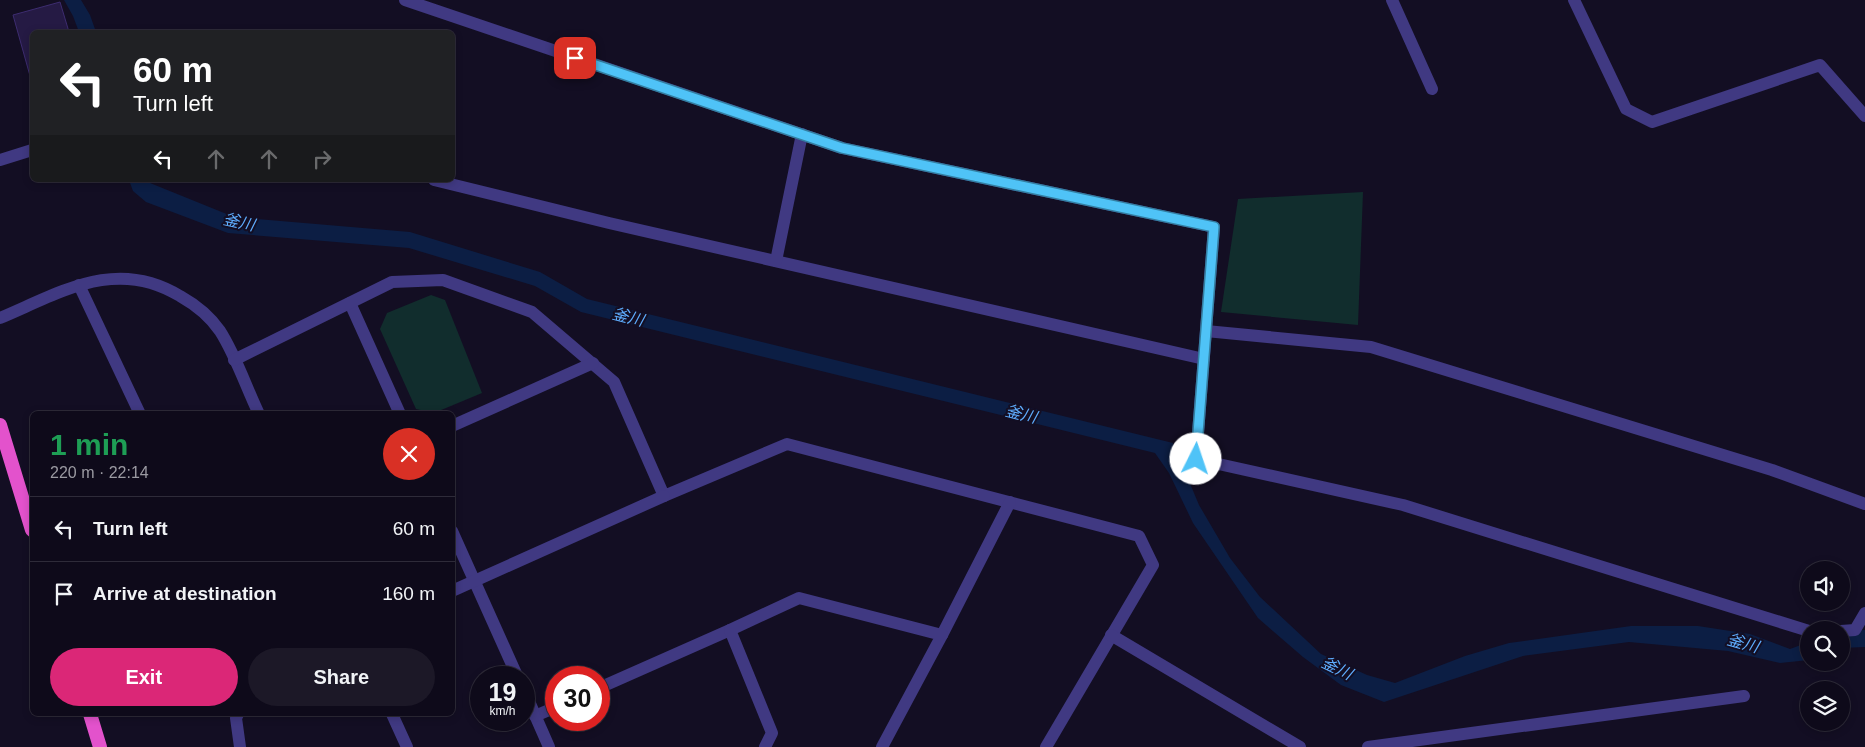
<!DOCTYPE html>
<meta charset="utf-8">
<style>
body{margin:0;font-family:Helvetica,"Noto Sans JP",sans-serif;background:#1c1827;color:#f1f3f6;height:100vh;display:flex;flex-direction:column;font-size:19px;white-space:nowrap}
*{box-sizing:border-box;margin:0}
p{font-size:16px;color:#9b9aa2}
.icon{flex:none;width:28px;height:28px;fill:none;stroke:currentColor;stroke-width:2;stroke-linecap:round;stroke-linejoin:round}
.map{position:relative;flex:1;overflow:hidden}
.details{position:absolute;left:30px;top:411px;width:425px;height:305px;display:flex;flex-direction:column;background:#0e0a1a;border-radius:8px;box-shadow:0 2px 8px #0003,0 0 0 1px #2e2b39}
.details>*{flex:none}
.banner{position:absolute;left:30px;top:30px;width:425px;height:152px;border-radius:8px;box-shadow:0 2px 8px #0003,0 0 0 1px #2e2b39;background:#202124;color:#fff;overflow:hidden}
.controls{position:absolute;left:1800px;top:561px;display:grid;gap:10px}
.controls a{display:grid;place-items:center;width:50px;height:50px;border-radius:50%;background:#0e0a1a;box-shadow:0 2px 8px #0003,0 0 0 1px #2e2b39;font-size:25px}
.speed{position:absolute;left:470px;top:666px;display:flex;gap:10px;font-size:25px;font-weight:700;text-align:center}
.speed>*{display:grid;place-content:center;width:65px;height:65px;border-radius:50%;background:#0e0a1a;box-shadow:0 2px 8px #0003,0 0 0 1px #2e2b39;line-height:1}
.speed small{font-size:12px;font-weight:400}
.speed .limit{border:8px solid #d22;background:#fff;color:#111}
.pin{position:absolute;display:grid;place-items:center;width:42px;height:42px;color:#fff;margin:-21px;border-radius:10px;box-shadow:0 2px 8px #0006}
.me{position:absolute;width:55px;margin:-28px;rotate:4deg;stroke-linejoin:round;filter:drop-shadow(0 0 4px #0008)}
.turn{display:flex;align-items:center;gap:18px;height:105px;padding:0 20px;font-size:22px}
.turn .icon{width:65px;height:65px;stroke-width:2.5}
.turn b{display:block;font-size:35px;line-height:42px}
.lanes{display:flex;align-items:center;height:48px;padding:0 20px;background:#0003;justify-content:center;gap:25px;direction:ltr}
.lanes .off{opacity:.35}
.round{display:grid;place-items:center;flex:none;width:52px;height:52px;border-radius:26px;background:#1c1827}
.overview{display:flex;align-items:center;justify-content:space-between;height:85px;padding:0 20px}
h1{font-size:30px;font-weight:800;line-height:38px;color:#1e9e55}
.cta{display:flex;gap:10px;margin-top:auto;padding:10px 20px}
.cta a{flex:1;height:58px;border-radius:30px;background:#db2777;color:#fff;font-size:20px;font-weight:800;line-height:58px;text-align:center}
.cta a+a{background:#1c1827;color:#f1f3f6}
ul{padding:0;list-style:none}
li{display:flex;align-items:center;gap:15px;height:65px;padding:0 20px;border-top:1px solid #2e2b39}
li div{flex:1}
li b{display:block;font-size:19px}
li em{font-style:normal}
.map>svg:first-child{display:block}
.green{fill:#112d2d}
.water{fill:#0c1e44}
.building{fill:#251a44;stroke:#3d2c70}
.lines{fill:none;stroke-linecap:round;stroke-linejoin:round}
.minor{stroke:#403982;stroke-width:12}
.trunk{stroke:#e352cc;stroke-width:14}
.route-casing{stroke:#337fa1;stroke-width:12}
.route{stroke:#4fc3f7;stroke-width:9}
.labels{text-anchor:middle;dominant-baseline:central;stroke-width:4;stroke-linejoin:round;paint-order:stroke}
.water-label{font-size:16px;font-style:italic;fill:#5fadfe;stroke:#130e23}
</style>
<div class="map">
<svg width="1865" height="747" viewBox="0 0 1865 747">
<rect width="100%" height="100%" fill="#130e23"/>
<!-- green -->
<g class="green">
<path d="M 1363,192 L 1358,325 L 1221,312 L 1238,199 Z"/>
<path d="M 431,295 L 445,300 L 482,393 L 434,413 L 416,409 L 380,329 L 387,313 Z"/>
</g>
<!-- water -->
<g class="water">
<path d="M 64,0 L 81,0 L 90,15 L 96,32 L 79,32 L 73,16 Z"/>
<path d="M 129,180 L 149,180 L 150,183 L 234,217 L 410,232 L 540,272 L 587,299 L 1173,443 L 1199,505 L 1230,558 L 1260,597 L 1321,654 L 1367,675 L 1395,683 L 1465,656 L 1509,643 L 1631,626 L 1698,626 L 1750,634 L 1790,649 L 1809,642 L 1809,660 L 1780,663 L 1728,651 L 1629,642 L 1523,656 L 1384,702 L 1341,685 L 1303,657 L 1258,618 L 1193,523 L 1169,473 L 1155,453 L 581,312 L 535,286 L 409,248 L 228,233 L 146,202 L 133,191 Z"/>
<path d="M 1865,630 L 1865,647 L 1841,648 L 1841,631 Z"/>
</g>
<!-- building -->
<path class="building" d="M 60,2 L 69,32 L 32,32 L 32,83 L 13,15 Z"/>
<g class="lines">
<!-- minor -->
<g class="minor">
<path d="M 405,0 L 842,148 L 1214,227 L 1196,459 L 1403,505 L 1809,631"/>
<path d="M 1392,0 L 1432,89"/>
<path d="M 1574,0 L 1626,109 L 1652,122 L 1820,65 L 1865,116"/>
<path d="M 0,160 L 32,150"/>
<path d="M 434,180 L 609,223 L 1204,359"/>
<path d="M 776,261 L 802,134"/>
<path d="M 79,285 L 140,414"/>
<path d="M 350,303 L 400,414"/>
<path d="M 0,318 C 62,292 116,257 180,296 C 196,305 209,315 220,331 C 236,356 246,387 259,414"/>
<path d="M 1206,331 L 1371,347 L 1772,470 L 1865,504"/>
<path d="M 234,360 L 392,282 L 443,280 L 532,312 L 614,382 L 664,496 L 787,444 L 1139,536 L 1153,565 L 1046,747"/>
<path d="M 452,426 L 593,363"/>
<path d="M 452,531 L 518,678"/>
<path d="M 452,591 L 664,496"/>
<path d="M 1841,631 L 1855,630 L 1865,613"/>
<path d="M 942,635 L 1010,502"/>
<path d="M 1111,635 L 1300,747"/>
<path d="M 599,688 L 730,630"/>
<path d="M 524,690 L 549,747"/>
<path d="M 238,714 L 236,718 L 240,747"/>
<path d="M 392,714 L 407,747"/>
<path d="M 535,716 L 556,707"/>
<path d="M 765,747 L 772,733 L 730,630 L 799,598 L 942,635 L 882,747"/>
<path d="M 1368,747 L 1744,696"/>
</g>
<!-- trunk -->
<g class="trunk">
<path d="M 0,425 L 32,530"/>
<path d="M 90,714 L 100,747"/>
</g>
</g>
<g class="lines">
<defs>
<path id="route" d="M 575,58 L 842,148 L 1214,227 L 1196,459"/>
</defs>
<!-- route casing -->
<use href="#route" class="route-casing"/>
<!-- route -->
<use href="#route" class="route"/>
</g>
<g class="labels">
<!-- water labels -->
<g class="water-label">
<text transform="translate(239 222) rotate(12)">釜川</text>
<text transform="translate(628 317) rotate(14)">釜川</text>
<text transform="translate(1021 414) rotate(14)">釜川</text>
<text transform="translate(1743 643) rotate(16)">釜川</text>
<text transform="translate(1337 668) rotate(26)">釜川</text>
</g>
</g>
</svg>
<div class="controls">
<a><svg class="icon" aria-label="sound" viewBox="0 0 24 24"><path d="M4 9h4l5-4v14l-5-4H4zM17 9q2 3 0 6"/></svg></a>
<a><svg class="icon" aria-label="search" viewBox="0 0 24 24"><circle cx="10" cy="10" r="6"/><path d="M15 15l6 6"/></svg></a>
<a><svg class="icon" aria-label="layers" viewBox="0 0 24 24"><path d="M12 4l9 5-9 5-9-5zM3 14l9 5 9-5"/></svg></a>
</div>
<div class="speed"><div>19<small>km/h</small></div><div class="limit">30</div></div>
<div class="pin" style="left:575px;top:58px;background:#d93025"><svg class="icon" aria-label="arrive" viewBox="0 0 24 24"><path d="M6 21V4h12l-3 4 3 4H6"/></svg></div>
<svg class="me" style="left:1196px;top:459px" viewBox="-20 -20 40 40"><circle r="19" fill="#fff"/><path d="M0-13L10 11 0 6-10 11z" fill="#4fc3f7"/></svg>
<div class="banner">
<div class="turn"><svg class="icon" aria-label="left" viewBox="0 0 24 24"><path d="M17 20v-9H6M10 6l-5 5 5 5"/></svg><div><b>60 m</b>Turn left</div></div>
<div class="lanes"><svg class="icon" aria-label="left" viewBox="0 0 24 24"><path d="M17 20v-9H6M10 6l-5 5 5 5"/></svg><svg class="icon off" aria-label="ahead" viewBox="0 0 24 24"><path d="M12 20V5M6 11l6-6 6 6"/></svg><svg class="icon off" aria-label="ahead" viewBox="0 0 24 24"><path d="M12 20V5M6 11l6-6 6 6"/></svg><svg class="icon off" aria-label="right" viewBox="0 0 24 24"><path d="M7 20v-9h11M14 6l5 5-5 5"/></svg></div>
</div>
<section class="details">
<div class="overview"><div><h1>1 min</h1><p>220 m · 22:14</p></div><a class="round" style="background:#d93025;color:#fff"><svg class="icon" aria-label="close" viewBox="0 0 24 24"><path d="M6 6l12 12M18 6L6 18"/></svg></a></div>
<ul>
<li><svg class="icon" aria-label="left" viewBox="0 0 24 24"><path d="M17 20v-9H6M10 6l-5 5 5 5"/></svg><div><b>Turn left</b></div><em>60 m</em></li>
<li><svg class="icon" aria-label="arrive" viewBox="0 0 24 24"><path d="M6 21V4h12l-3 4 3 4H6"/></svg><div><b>Arrive at destination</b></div><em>160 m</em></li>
</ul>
<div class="cta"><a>Exit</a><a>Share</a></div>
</section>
</div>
